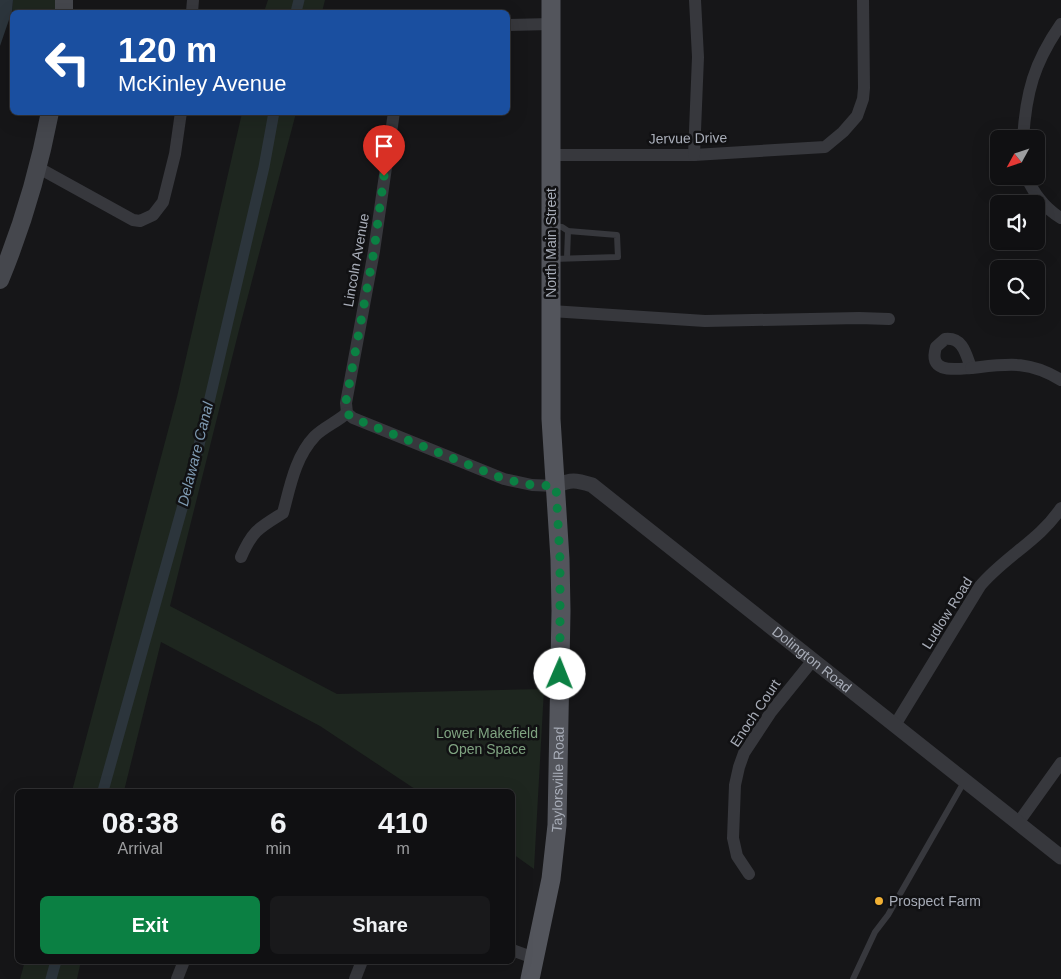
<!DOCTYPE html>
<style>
body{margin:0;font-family:Arial,sans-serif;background:#19191b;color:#f1f3f6;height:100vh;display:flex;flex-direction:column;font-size:19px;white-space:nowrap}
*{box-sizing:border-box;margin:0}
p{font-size:16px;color:#9c9d9f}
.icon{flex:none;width:28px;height:28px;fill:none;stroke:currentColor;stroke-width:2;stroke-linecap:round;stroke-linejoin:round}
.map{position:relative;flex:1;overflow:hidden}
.details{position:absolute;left:15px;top:789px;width:500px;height:175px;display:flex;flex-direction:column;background:#101012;border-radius:8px;box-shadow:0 5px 20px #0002,0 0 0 1px #303032}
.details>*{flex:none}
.banner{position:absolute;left:10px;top:10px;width:500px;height:105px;border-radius:8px;box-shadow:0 5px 20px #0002,0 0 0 1px #303032;background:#1a4fa0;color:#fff;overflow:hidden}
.needle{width:32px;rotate:230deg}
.buttons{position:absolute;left:990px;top:130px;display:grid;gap:10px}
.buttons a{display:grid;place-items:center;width:55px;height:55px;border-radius:8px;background:#101012;box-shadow:0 5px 20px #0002,0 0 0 1px #303032;font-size:25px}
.pin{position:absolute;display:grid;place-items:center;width:42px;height:42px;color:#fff;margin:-51px -21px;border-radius:50% 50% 50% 0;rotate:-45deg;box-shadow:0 0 5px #0007}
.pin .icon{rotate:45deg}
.me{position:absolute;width:55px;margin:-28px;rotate:1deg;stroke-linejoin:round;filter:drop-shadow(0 0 4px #0008)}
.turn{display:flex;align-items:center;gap:18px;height:105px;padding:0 25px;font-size:22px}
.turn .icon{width:65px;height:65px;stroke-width:2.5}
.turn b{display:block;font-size:35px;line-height:42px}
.eta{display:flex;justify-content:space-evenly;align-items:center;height:85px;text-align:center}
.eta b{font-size:30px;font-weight:700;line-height:35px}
.button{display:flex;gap:10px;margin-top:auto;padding:10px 25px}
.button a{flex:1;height:58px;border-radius:8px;background:#0b8043;color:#fff;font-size:20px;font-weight:700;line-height:58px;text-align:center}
.button a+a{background:#19191b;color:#f1f3f6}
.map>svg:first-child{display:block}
.green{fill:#1e261f}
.water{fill:#2c353c}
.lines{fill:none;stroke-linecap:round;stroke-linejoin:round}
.canal{stroke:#2c353c;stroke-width:11}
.service{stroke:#37383d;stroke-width:6}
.minor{stroke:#37383d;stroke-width:12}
.tertiary{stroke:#37383d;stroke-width:15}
.secondary{stroke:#45474d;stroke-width:18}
.primary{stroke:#53555c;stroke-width:19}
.route{stroke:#0b8043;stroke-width:9;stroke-dasharray:0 16.2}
.poi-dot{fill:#f2b134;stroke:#111113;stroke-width:2}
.labels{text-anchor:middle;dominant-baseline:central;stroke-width:5;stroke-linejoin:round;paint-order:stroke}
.street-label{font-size:14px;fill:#a8adb8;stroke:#111113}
.park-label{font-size:14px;fill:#7fa381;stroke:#111113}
.poi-label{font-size:14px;fill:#a8adb8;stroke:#111113;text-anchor:start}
.water-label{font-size:15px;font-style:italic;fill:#7f9bb3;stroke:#111113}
</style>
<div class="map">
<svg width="1061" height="979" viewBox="0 0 1061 979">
<rect width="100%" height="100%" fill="#161618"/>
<!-- green -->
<g class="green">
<path d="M 13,0 L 64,0 L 64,12 L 20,12 L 12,11 Z"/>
<path d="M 268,0 L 325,0 L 322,12 L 264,12 Z"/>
<path d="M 242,113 L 296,113 L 239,330 L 170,606 L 337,694 L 544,689 L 534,869 L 513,854 L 512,791 L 418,791 L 320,726 L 161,642 L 124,791 L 72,791 L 177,397 Z"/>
<path d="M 25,961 L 81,961 L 77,979 L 20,979 Z"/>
</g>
<!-- water -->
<path class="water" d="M 0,0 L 13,0 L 12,11 L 0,46 Z"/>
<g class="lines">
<!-- canal -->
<g class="canal">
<path d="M 296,12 L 299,0"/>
<path d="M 103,791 L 195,462 L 264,167 L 274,112"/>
<path d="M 51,979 L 56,961"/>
</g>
<!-- service -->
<g class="service">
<path d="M 567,258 L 568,231"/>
<path d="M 553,259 L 618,257 L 617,235 L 568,231 L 562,227 L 553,226"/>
<path d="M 853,979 L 875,932 L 888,915 L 964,782"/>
</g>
<!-- minor -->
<g class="minor">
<path d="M 192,12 L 193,0"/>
<path d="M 508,25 L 551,24"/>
<path d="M 1023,139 C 1026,92 1034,63 1061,24"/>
<path d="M 551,155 L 694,155 L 825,147 L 843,132 L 857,116 L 863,99 L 864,88 L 863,0"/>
<path d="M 694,155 L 698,57 L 695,0"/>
<path d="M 37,167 L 133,220 L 140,221 L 153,215 L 163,202 L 175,154 L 181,112"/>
<path d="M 1026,176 C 1034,194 1044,208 1061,218"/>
<path d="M 551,311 L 705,321 L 859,318 L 889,319"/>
<path d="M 945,339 C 963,337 966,354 971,368 C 955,369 928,374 936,347 Z"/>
<path d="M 971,368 C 1008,364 1028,360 1061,380"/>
<path d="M 347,413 L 346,403 L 374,251 L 394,112"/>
<path d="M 347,413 L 353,418 L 504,479 L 532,485 L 556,486"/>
<path d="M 241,557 C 253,530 259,528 283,513 C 290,487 295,457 315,436 C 324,427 337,422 347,413"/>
<path d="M 895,725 L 980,586 C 1004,557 1040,540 1061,508"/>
<path d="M 1018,823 L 1061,763"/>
<path d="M 749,874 L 737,856 L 733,838 L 735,785 L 739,767 L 744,753 L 771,712 L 813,660"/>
<path d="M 512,950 L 534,958"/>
<path d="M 177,979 L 184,961"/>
<path d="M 355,979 L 362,961"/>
</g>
<!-- tertiary -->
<path class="tertiary" id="s1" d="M 556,486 C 571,479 576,480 592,485 L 1061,857"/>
<!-- secondary -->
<g class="secondary">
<path d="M 64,12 L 64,0"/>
<path d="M 0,280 C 22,227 39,169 50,112"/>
</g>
<!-- primary -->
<path class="primary" id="s2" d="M 530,979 L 551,879 L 557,825 L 561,611 L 560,559 L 551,419 L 551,0"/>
</g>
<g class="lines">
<!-- route -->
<path class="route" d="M 384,176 L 374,251 L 348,391 C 346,402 342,412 353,418 L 504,479 L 532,485 L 556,486 L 560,559 L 560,674"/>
</g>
<!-- markers -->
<circle class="poi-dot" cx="879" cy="901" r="5"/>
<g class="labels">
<!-- street labels -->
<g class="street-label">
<text transform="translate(688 138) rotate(-1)">Jervue Drive</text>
<text transform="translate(551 243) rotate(-90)">North Main Street</text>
<text transform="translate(356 260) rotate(-80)">Lincoln Avenue</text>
<text transform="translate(947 613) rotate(-58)">Ludlow Road</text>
<text stroke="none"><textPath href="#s1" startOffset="318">Dolington Road</textPath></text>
<text transform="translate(755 713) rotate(-56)">Enoch Court</text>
<text stroke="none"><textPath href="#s2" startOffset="202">Taylorsville Road</textPath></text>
</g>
<!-- park labels -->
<g class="park-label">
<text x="487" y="733">Lower Makefield<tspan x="487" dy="16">Open Space</tspan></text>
</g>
<!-- poi labels -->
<g class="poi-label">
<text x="889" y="901">Prospect Farm</text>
</g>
<!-- water labels -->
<g class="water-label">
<text transform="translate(195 454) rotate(-76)">Delaware Canal</text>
</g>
</g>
</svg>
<div class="buttons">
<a><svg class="needle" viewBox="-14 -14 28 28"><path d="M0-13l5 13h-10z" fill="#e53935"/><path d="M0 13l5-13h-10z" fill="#9c9d9f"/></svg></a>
<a><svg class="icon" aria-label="sound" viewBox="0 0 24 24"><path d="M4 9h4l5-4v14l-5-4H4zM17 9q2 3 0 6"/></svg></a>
<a><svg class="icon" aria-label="search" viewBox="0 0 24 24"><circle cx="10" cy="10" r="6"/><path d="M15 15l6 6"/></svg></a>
</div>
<div class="pin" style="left:384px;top:176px;background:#d93025"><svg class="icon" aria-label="arrive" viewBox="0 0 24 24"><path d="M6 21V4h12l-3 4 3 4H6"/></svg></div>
<svg class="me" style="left:560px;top:674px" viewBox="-20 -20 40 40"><circle r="19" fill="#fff"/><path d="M0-13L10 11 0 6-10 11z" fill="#0b8043"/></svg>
<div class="banner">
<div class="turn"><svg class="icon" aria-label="left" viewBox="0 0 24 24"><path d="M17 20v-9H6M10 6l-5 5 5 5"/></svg><div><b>120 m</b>McKinley Avenue</div></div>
</div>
<section class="details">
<div class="eta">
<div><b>08:38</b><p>Arrival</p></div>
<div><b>6</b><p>min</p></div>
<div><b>410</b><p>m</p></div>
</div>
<div class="button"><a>Exit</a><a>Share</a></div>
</section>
</div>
